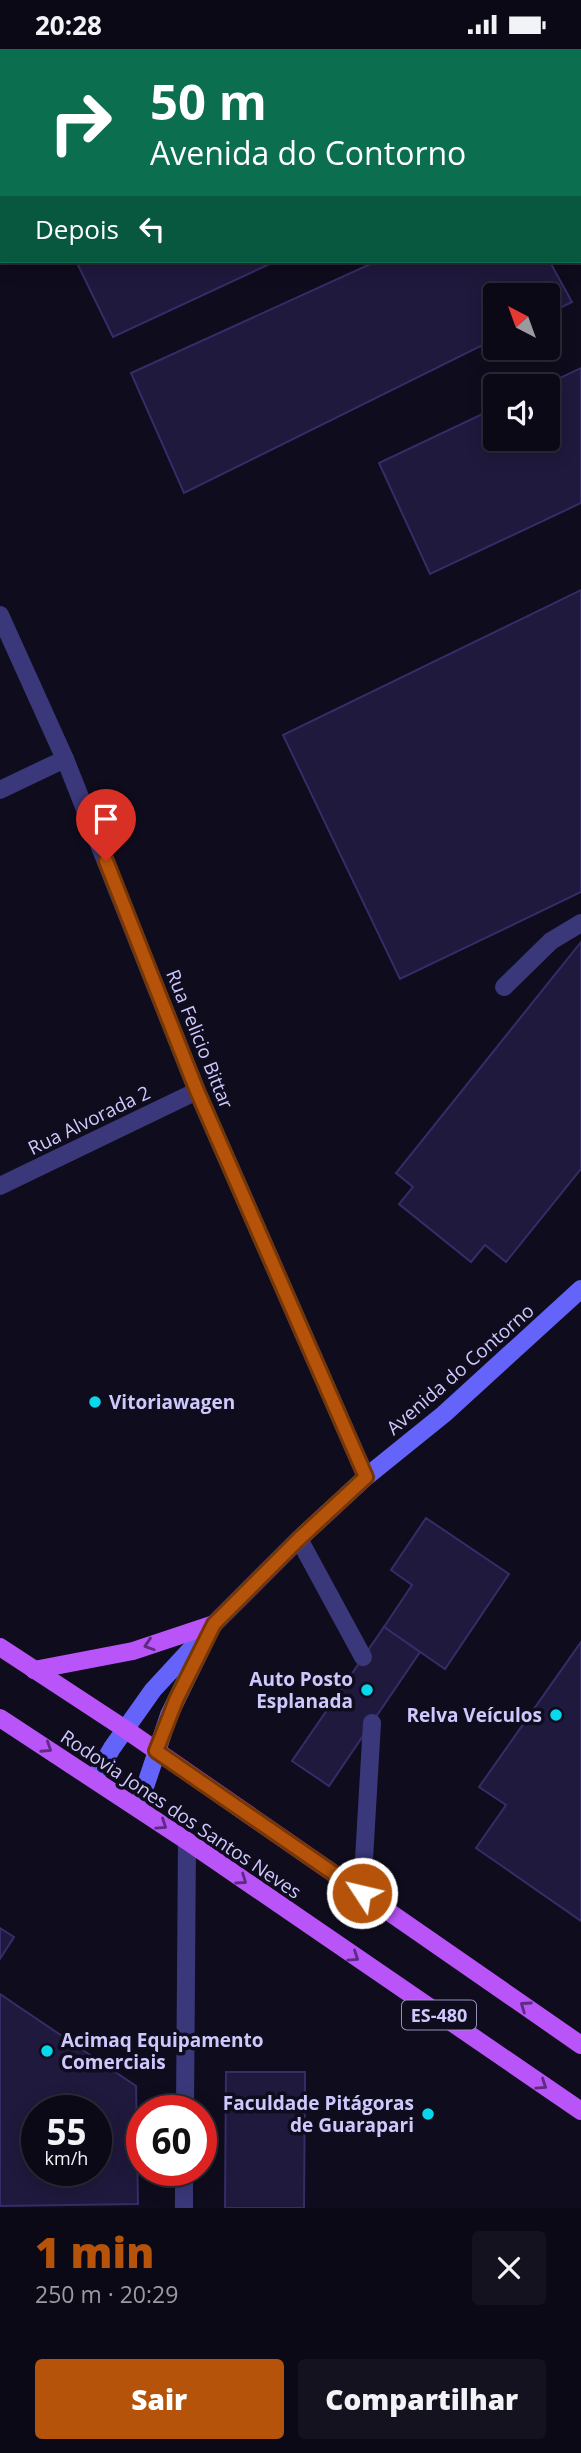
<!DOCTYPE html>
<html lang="pt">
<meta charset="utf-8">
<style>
body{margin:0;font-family:"Open Sans",sans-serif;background:#14121f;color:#f1f3f6;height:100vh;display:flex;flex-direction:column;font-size:26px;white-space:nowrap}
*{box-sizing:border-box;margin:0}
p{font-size:23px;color:#9a9aa1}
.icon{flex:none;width:38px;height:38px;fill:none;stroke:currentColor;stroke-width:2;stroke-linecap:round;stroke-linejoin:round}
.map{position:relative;height:2159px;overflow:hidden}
.side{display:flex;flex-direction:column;background:#0b0916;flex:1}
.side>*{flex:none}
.banner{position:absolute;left:0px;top:0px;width:581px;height:214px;box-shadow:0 4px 18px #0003,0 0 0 2px #2b2a35;background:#0b6e4f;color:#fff;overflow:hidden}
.needle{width:46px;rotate:319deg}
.controls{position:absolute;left:483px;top:234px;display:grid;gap:14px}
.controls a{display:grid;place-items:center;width:77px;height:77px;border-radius:7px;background:#0b0916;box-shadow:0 4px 18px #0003,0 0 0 2px #2b2a35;font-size:35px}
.speed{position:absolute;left:21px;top:2046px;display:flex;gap:14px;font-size:35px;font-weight:700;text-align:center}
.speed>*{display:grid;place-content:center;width:91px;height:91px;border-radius:50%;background:#0b0916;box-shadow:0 4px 18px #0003,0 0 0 2px #2b2a35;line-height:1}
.speed small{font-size:18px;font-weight:400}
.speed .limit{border:10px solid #d22;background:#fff;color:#111}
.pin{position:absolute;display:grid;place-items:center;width:60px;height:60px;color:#fff;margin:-72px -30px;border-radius:50% 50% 50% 0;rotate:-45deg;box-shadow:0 0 7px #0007}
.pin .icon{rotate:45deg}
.me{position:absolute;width:77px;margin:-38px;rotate:305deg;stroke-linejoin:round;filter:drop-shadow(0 0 5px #0008)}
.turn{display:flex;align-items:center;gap:24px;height:147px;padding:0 35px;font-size:32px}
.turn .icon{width:91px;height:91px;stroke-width:2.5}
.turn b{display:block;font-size:49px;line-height:60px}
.then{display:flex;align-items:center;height:66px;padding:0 35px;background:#0003;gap:14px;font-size:26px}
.round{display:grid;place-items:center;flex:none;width:74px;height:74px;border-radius:7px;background:#14121f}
.summary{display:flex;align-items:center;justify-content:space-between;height:119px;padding:0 35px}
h1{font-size:42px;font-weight:800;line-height:52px;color:#b45309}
.primary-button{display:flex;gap:14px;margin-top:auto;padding:14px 35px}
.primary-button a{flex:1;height:80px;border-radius:7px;background:#b45309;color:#fff;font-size:28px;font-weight:800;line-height:80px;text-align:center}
.primary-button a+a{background:#14121f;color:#f1f3f6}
.status{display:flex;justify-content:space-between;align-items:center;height:49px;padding:0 35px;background:#0b0916;direction:ltr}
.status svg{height:19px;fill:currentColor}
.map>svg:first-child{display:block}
.building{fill:#1f193d;stroke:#362c68;stroke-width:2;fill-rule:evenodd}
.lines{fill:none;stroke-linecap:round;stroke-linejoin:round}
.lane{stroke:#3a387a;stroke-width:18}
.street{stroke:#3a387a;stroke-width:18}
.secondary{stroke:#6564fa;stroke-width:18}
.primary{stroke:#b954f9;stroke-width:18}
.oneway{stroke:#5b2c80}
.route-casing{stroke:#753606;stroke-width:18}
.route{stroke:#b45309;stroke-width:12}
.poi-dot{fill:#08d8eb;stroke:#0f0c1d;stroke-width:2.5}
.labels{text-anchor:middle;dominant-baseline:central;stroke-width:7;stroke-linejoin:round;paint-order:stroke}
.shield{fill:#0f0c1d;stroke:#9590ba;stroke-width:2}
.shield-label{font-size:18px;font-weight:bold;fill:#cec9fd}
.street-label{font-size:19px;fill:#cec9fd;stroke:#0f0c1d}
.poi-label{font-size:19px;font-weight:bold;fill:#cec9fd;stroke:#0f0c1d;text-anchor:end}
</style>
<div class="status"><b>20:28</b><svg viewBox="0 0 49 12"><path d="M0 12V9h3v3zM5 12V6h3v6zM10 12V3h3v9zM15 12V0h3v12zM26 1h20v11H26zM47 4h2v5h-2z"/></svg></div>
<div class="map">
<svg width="581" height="2159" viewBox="0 0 581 2159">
<rect width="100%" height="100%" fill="#0f0c1d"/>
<!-- building -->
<g class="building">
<path d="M 95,0 L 337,0 L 91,2 Z"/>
<path d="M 394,0 L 466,0 L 467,2 L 394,2 Z"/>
<path d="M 579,80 L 581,84 L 579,180 Z"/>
<path d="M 76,212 L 276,212 L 113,288 Z"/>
<path d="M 377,212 L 554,212 L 551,215 L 572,253 L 548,265 L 548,247 L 495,247 L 495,290 L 184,444 L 131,324 Z"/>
<path d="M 581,319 L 581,454 L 430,525 L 379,414 L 495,359 L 495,390 L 548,390 L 548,338 L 541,338 Z"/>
<path d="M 581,541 L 581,843 L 400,930 L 283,686 Z"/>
<path d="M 581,893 L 581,1120 L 506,1213 L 485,1196 L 471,1213 L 399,1155 L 413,1138 L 396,1124 Z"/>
<path d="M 426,1469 L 509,1525 L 445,1620 L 384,1578 L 412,1536 L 391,1521 Z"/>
<path d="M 384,1578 L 420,1603 L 329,1737 L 292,1712 Z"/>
<path d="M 581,1593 L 581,1872 L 476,1799 L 506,1756 L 479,1738 Z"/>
<path d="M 0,1879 L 14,1888 L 0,1910 Z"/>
<path d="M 0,1945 L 136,2037 L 138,2155 L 0,2157 ZM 37,2062 L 96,2062 L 96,2121 L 37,2121 Z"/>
<path d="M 226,2023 L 305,2023 L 304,2159 L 225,2159 Z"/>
</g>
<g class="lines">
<!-- lane -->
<g class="lane">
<path d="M 504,938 L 551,892 L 581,874"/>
<path d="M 299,1490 L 363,1608"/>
<path d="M 362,1844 L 372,1674"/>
</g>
<!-- street -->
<g class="street">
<path d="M 0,566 L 65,710 L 197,1042 L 366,1428"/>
<path d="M 0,741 L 65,710"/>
<path d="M 0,1137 L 197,1042"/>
<path d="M 185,2062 L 187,1792"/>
<path d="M 184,2159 L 184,2121"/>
</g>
<!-- secondary -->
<g class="secondary">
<path d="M 94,1730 L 112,1699 L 153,1641 L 214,1575 L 299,1490 L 366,1428 L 444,1365 L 581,1240"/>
<path d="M 138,1759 L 169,1666 L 204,1594"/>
</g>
<!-- primary -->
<g class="primary">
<path d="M 0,1598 L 125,1680 L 581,1996"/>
<path d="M 34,1621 L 133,1602 L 214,1575"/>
<path d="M 0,1669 L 187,1792 L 581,2062"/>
</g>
</g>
<!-- one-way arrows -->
<defs><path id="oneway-chevron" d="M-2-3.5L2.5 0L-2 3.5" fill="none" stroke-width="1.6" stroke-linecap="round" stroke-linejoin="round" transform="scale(1.75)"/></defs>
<g class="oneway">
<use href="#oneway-chevron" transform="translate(149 1596) rotate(162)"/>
<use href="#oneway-chevron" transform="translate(47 1699) rotate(33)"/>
<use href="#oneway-chevron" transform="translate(162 1776) rotate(34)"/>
<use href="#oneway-chevron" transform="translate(242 1831) rotate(35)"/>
<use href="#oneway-chevron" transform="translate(354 1908) rotate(34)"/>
<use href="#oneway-chevron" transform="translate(525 1957) rotate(-145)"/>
<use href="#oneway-chevron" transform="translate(542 2036) rotate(34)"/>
</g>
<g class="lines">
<defs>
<path id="route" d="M 106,812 L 197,1042 L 366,1428 L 299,1490 L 214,1575 L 176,1651 L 156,1702 L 362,1844"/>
</defs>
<!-- route casing -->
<use href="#route" class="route-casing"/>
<!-- route -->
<use href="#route" class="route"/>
</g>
<!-- markers -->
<g class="poi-dot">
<circle cx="95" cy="1353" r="7"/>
<circle cx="367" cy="1641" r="7"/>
<circle cx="556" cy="1666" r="7"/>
<circle cx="47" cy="2002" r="7"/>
<circle cx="428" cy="2065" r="7"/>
</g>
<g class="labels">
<!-- shield labels -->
<rect class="shield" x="402" y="1951.5" width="74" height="29" rx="5"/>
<g class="shield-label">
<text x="439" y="1966">ES-480</text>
</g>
<!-- street labels -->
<g class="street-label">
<text transform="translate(200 990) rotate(68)">Rua Felicio Bittar</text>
<text transform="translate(89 1071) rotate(-26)">Rua Alvorada 2</text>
<text transform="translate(460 1320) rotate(-41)">Avenida do Contorno</text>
<text transform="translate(181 1765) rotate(34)">Rodovia Jones dos Santos Neves</text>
</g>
<!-- poi labels -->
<g class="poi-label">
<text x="109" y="1353" text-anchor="start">Vitoriawagen</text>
<text x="353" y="1630">Auto Posto<tspan x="353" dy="22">Esplanada</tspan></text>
<text x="542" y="1666">Relva Veículos</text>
<text x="61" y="1991" text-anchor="start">Acimaq Equipamento<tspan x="61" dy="22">Comerciais</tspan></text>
<text x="414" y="2054">Faculdade Pitágoras<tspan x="414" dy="22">de Guarapari</tspan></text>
</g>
</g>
</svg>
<div class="controls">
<a><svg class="needle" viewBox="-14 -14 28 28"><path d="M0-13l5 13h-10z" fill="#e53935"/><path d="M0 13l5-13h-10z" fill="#9a9aa1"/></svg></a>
<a><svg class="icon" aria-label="sound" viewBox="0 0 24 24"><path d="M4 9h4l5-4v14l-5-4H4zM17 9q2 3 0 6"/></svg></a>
</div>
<div class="speed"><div>55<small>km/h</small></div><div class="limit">60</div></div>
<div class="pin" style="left:106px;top:812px;background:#d93025"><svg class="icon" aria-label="arrive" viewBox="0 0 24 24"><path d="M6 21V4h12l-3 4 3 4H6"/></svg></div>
<svg class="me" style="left:362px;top:1844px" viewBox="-20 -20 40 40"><circle r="17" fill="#b45309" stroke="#fff" stroke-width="3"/><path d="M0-11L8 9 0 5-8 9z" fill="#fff"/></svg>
<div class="banner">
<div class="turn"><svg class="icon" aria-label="right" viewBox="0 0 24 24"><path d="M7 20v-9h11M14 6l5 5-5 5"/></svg><div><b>50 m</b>Avenida do Contorno</div></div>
<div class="then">Depois<svg class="icon" aria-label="left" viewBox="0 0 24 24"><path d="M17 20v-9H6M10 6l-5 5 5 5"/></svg></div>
</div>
</div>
<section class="side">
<div class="summary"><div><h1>1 min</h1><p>250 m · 20:29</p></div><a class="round"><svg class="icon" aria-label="close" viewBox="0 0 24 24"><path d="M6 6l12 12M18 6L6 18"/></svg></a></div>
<div class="primary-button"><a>Sair</a><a>Compartilhar</a></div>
</section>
